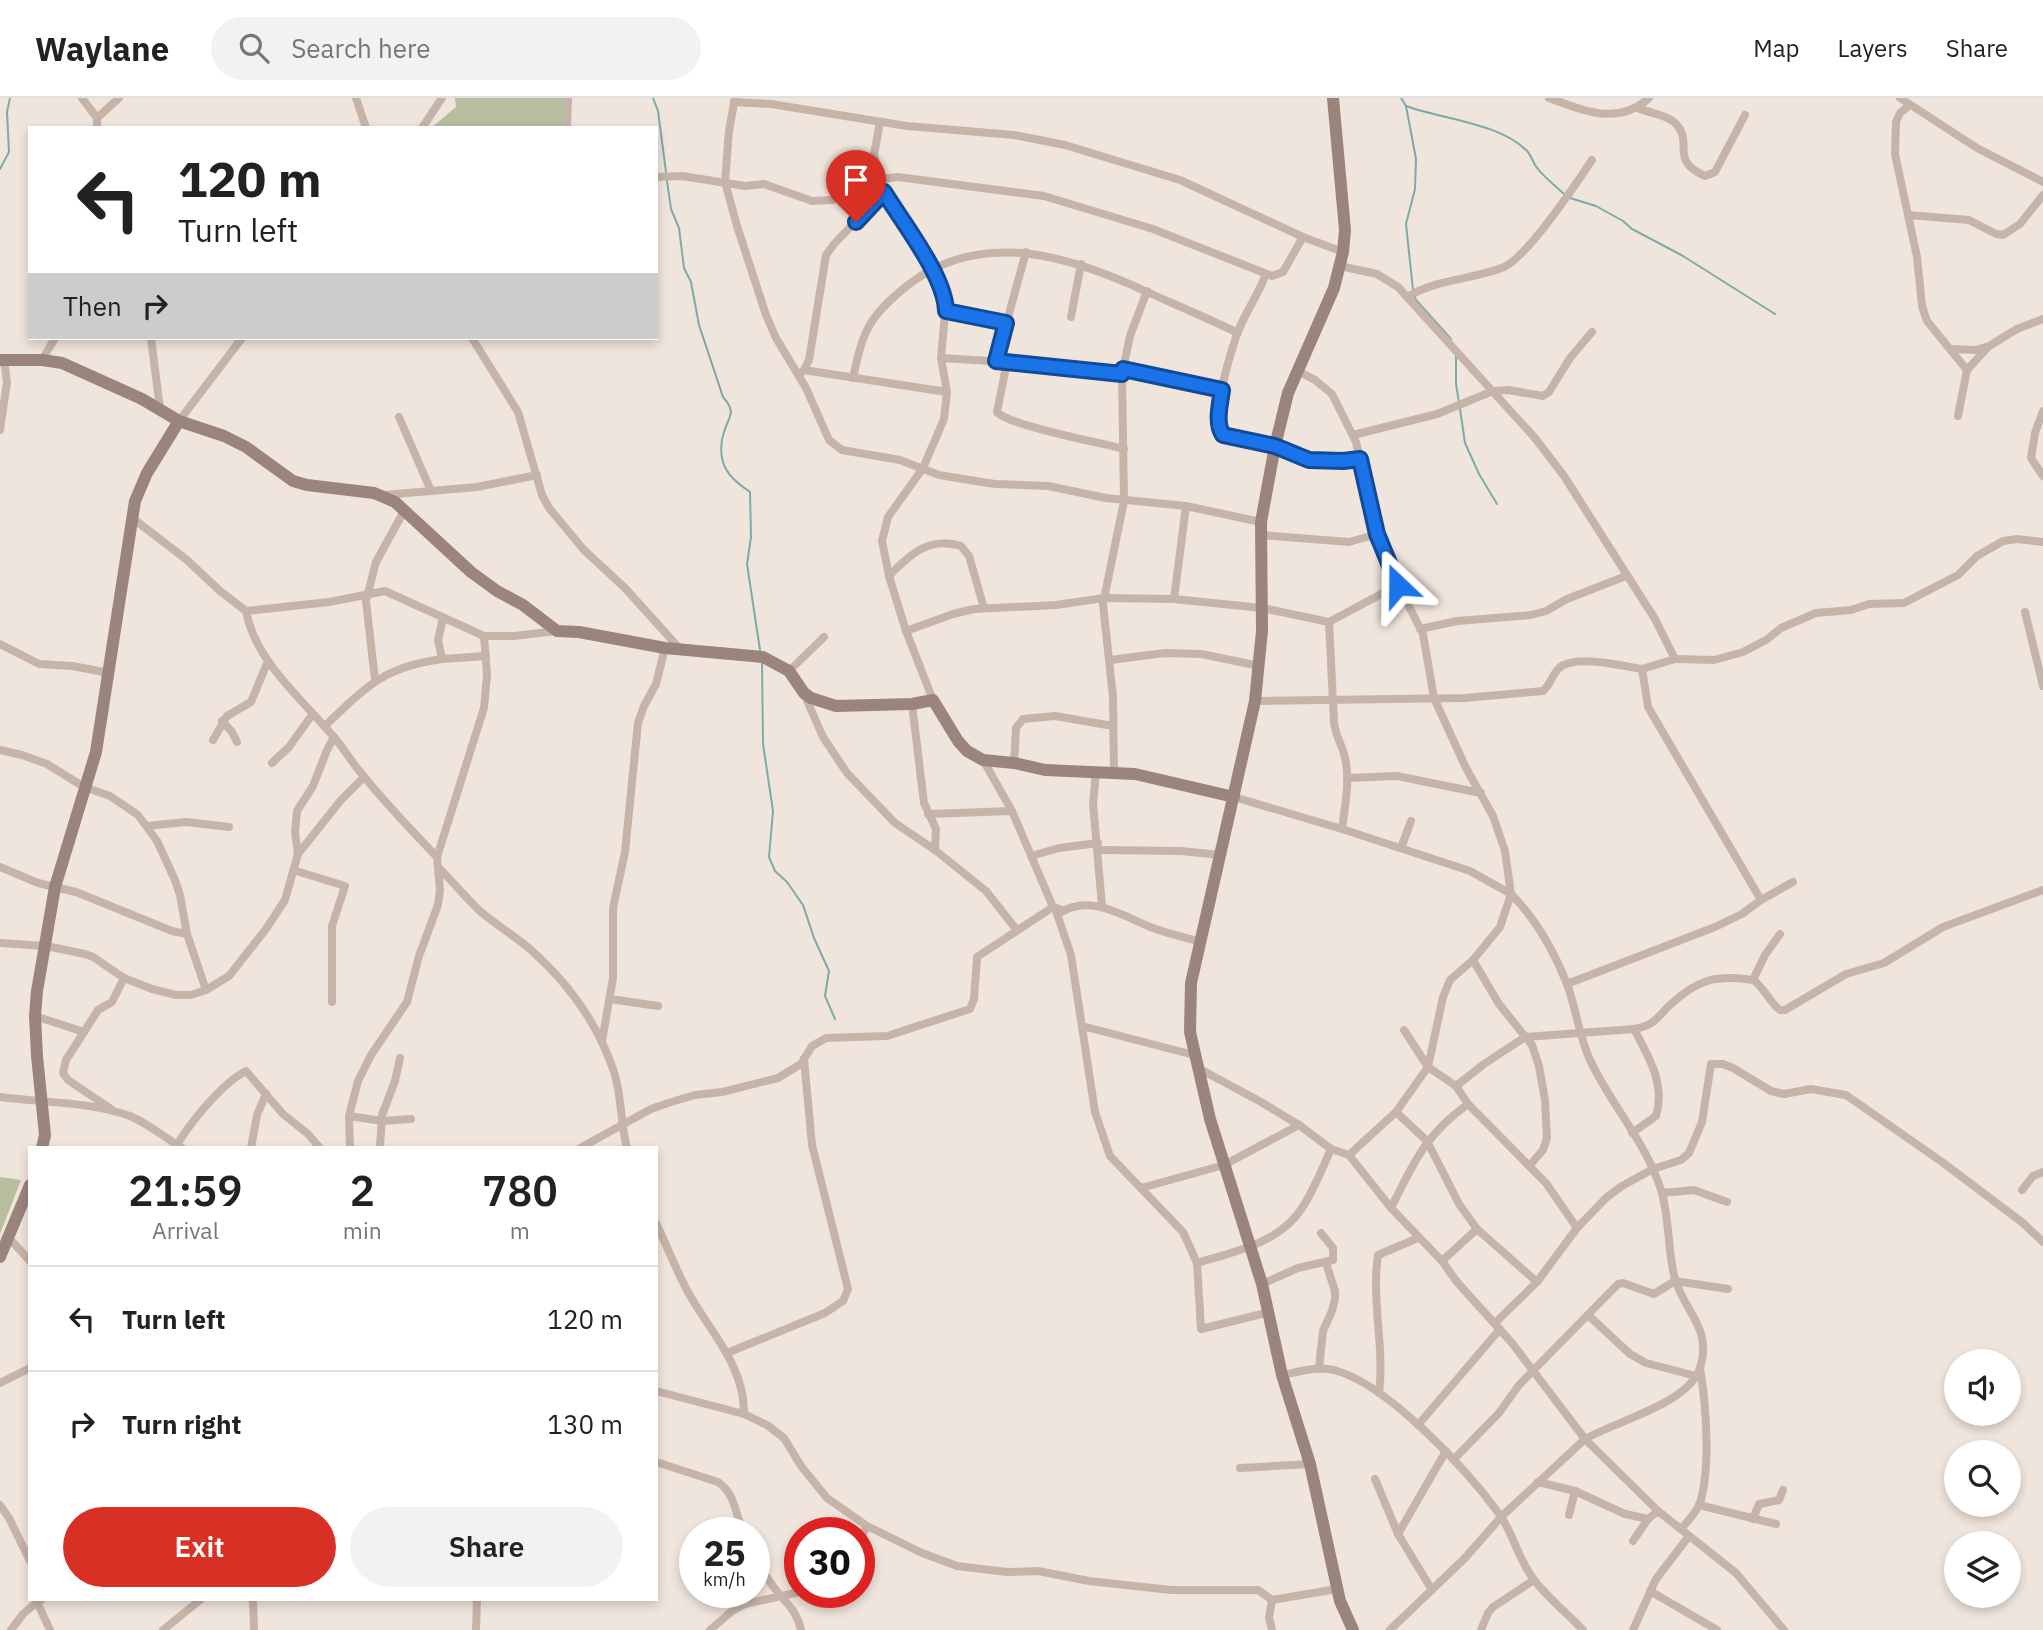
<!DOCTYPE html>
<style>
body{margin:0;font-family:"IBM Plex Sans",sans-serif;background:#f2f2f2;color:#222;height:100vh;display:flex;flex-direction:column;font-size:26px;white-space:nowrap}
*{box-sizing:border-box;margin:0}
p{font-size:23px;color:#767676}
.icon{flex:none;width:38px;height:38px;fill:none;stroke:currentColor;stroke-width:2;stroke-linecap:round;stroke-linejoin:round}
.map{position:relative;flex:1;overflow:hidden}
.sheet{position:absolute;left:28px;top:1048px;width:630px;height:455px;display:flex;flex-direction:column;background:#fff;border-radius:0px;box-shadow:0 4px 10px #0003}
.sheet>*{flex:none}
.hud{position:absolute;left:28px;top:28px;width:630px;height:214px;border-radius:0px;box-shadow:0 4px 10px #0003;background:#fff;color:#222;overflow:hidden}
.buttons{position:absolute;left:1944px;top:1251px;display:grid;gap:14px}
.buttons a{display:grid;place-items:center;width:77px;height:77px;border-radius:50%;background:#fff;box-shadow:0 4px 10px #0003;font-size:35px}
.speed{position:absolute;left:679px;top:1419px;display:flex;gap:14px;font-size:35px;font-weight:700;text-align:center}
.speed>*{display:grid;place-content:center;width:91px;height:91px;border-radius:50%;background:#fff;box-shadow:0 4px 10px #0003;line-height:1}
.speed small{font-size:18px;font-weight:400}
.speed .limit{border:10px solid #d22;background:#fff;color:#111}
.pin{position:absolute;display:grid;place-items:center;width:60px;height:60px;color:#fff;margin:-72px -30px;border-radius:50% 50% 50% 0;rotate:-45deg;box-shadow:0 0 7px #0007}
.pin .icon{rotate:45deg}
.me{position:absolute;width:77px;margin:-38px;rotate:337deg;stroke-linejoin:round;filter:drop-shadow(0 0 5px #0008)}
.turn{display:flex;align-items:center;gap:24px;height:147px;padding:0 35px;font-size:32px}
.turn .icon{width:91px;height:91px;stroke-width:2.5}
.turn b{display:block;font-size:49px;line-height:60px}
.then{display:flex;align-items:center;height:66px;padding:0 35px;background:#0003;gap:14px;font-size:26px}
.eta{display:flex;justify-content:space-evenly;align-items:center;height:119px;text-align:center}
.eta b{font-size:42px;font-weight:600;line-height:49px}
.primary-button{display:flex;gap:14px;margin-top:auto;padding:14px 35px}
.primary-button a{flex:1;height:80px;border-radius:42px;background:#d93025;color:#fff;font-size:28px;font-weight:600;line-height:80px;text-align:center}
.primary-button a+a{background:#f2f2f2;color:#222}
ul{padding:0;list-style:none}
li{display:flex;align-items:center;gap:21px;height:105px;padding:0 35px;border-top:2px solid #e0e0e0}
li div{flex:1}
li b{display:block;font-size:26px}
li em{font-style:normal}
header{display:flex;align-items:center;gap:42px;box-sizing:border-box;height:98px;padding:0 35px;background:#fff;border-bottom:2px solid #e0e0e0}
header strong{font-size:33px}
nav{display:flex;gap:38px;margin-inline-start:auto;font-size:24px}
.search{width:490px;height:63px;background:#f2f2f2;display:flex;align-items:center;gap:18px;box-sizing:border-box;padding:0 24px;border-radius:38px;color:#767676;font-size:26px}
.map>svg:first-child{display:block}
.green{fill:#b6be9d}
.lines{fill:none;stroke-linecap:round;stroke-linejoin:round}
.stream{stroke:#7daba9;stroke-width:2}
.street{stroke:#c7b4a9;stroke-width:8}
.secondary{stroke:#9b847b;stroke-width:12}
.route-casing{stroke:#114b97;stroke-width:18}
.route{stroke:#1a73e8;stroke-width:12}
</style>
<header>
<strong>Waylane</strong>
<div class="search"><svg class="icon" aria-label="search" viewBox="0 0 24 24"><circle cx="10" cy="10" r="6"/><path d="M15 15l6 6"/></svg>Search here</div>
<nav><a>Map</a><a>Layers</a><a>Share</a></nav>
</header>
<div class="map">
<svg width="2043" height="1532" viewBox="0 0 2043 1532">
<rect width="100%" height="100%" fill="#f0e5dc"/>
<!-- green -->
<g class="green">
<path d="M 455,0 L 566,0 L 566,30 L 431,30 L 456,9 Z"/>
<path d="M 0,1079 L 21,1082 L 0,1136 Z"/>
</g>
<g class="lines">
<!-- stream -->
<g class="stream">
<path d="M 653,0 L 658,13 L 666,74"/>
<path d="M 1401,0 L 1406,8 C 1441,21 1500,25 1527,53 C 1532,58 1533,66 1538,71 C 1545,80 1557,89 1565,97"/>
<path d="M 1406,8 L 1416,61 L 1415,91 L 1406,126 L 1413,192"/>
<path d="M 0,71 L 9,54 L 7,14 L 10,0"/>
<path d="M 667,83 L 671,111 L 679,130 L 684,170 L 691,184 L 699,227 L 723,299 C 737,315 729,317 724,334 C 720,345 720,361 726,371 C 731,381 741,388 750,394 L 751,439 L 747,466 L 760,552"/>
<path d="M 1570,100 L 1596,108 L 1623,123 L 1632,131 L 1683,158 L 1775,216"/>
<path d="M 1414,197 L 1416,202 L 1451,241"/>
<path d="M 1456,258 L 1456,286 L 1459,305"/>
<path d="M 1460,311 L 1465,345 L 1479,376 L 1497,406"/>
<path d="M 762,564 L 763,646 L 773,713 L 769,759 L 775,773 L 787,784 L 803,807 L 814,840 L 829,873 L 825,898 L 835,921"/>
</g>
<!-- street -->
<g class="street">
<path d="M 82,0 L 97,20 L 97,30"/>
<path d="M 356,0 L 366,30"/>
<path d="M 735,0 L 729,33 L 725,84 L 737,128 L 766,217 L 776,240 L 806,290 L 829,342 L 842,352 L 900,362 L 939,377 L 969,382 L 995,386 L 1048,388 L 1106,400 L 1186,408 L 1261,424"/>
<path d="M 1549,0 C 1585,13 1618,28 1649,0"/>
<path d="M 1900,0 L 1977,50 L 2043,84"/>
<path d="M 734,4 L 771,6 L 907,28 L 1014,37 L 1065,47 L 1180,82 L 1303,139 L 1343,154"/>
<path d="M 1910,7 L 1900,15 L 1896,24 L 1895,56 L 1917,159 L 1922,208 L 1927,223 L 1967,272 L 1958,318"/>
<path d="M 1638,10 C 1649,15 1665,16 1674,24 C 1696,44 1667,61 1705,78 L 1715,74 L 1745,17"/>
<path d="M 97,20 L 119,0"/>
<path d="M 880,24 L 874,57 L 884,94 L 935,175 L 946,204 L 941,260 L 947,294 L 944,321 L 923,370 L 888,419 L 882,443 L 889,478 L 906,533 L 933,602"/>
<path d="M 422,30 L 442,0"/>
<path d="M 567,30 L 568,0"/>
<path d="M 656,79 L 682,78 L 745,88 L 764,86 L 812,103 L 832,102 L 854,85 L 898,79 L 1044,98 L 1153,131 L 1272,178 L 1283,174 L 1303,139"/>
<path d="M 1908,117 L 1969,122 L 1996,136 L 2003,137 L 2020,126 L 2043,97"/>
<path d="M 1340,168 L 1377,176 L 1398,189 L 1535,340 L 1564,378 L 1655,521 L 1675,561 L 1642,571"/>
<path d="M 1266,176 C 1258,197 1245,215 1237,236 C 1230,257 1210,320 1223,337 L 1275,348 L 1309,362 L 1343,363 L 1360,361"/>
<path d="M 1407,199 C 1439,180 1472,182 1504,169 C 1527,159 1576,86 1592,62"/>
<path d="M 946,213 L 1006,225"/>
<path d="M 1071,219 L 1081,166"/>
<path d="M 151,240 L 160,311"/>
<path d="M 472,240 L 518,314 L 542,397 L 549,410 L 584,452 L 625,490 L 680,551"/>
<path d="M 1951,251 L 1976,252 L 1989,248 L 2017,231 L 2043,221"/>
<path d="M 941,260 L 1007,264 L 1122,276"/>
<path d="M 42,262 L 55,240"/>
<path d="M 996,263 L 1026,154"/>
<path d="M 1007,264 L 997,314 C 1007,327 1102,345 1124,351"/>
<path d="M 1123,271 L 1222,292"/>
<path d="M 804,272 L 947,294"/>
<path d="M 1967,272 L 1987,250"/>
<path d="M 799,277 L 804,272 L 809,262 L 826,157 L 834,146 L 884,94"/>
<path d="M 853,280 C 863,232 869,218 908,187 C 981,130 1070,158 1145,193 C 1176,207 1207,220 1238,235"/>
<path d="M 2043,313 L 2035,335 L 2031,360 L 2043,378"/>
<path d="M 399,319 L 431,393"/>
<path d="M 179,323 L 242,240"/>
<path d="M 0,332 L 7,284 L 4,262"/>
<path d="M 1353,337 L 1437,316 L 1493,293 L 1508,292 L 1543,298 L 1549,294 L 1570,260 L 1592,234"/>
<path d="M 384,397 L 477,389 L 537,377"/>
<path d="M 131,419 L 187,462 L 220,493 L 246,513 L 329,504 L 385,493 L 484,538 L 514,538 L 557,533"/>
<path d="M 1261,437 L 1349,444 L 1377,436"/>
<path d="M 889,478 C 910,456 930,438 961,448 L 969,458 L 984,510"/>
<path d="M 1174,501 L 1186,408"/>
<path d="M 246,513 C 255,563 302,601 333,638 C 344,650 351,664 362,676 C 385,705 411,732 437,759"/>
<path d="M 2025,514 L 2043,588"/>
<path d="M 443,520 L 438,542 L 442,561 L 486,558"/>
<path d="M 1329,524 L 1334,624 C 1335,636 1341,645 1344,656 C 1351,680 1345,707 1342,731"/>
<path d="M 1420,531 L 1457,523 L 1531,517 L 1546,513 L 1567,501 L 1626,478"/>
<path d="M 906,533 L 953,516 L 974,511 L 1056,507 L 1104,500 L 1174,501 L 1262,510 L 1329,524 L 1398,487"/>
<path d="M 0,546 L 39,566 L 72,568 L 110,575"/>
<path d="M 1675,561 L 1714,562 L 1743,554 L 1766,542 L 1781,530 L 1816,515 L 1851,512 L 1869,506 L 1904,505 L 1958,477 L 1977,458 L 2003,443 L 2017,441 L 2043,444"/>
<path d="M 1110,562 L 1165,555 L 1201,556 L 1260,568"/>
<path d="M 789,573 L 824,539"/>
<path d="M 375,582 L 366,503 L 376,464 L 404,413"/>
<path d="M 805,598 L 823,639 L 847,675 L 895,725 L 935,752 L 986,793 L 1016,831"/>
<path d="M 1255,603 L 1465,600 L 1543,593 C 1551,586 1552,577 1559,570 C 1575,556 1623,568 1642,571 L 1648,609 L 1761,802 L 1742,816 L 1715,829 L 1567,886"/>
<path d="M 912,606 L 924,705 L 936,731 L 935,752"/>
<path d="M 222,623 L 232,634 L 237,644"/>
<path d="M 325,628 C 366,589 383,569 442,561"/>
<path d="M 213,642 L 227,618 L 251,604 L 268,563"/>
<path d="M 0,652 L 22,657 L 47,666 L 84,689 L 110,698 L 138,717 L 157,743 L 175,782 L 180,797 L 187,836 L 206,892"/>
<path d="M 983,662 L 1012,713 L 1053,809 L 1062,812"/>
<path d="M 272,665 L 289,649 L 312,617"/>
<path d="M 1014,665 L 1016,630 L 1023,621 L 1055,618 L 1113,628"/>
<path d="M 1096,673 L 1093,706 L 1102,808"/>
<path d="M 1114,674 L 1113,599 L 1103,506 L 1124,403 L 1122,276 L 1130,238 L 1147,193"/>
<path d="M 1347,680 L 1397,678 L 1481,695"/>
<path d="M 1234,699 L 1342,731 L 1470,773 L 1511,796 L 1505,753 L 1493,718 L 1466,670 L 1434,600 L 1423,536 L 1398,487 L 1377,436 L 1356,344 L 1332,296 L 1315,282 L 1298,273"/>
<path d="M 928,716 L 1012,713"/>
<path d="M 147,728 L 186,724 L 229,729"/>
<path d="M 1401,750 L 1411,723"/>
<path d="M 1099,752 L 1181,753 L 1221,757"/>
<path d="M 298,756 L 295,734 L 297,713 L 313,688 L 327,652 L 334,639"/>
<path d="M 1031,758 L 1059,750 L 1098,745"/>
<path d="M 0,769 L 38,785 L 76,794 L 172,833 L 187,836"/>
<path d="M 439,770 C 453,784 465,799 480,813 C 496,827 515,838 531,852 C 567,884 597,925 613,971 C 622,996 620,1024 627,1050"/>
<path d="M 293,772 L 345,788 L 332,828 L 332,904"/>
<path d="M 1761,802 L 1793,784"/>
<path d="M 1055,810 L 1071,857 L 1095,1014 L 1110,1058 L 1183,1134 L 1197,1165 C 1233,1154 1280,1145 1302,1110 C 1314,1092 1322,1071 1331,1051"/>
<path d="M 1060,815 C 1091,795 1124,819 1153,830 C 1168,836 1185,839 1200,844"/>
<path d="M 0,845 L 46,848 L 85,856 L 93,859 L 124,880 L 152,891 L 176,897 L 191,897 L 206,892 L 229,878 L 266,831 L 285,802 L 298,756 L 341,702 L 364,679"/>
<path d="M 1473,862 L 1499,906 L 1532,947 L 1539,968 L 1545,1002 L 1547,1040 L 1543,1052 L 1530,1067"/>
<path d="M 1753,882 C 1765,890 1769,904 1780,912 L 1785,912 L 1846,876 L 1884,865 L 1943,829 L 2043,792"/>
<path d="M 610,901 L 658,908"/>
<path d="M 35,918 L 84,934 L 66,962 L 63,975 L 68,982 L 111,1011"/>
<path d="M 1082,928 L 1194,957"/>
<path d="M 1404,932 L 1428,969"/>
<path d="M 84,934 L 98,912 L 112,904 L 124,880"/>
<path d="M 602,943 L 613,880 L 613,810 L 625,754 L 638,625 L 644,608 L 656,586 L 665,550"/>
<path d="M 1198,970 L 1261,1004 L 1299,1027 L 1331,1051 L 1349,1057 L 1391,1110 L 1442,1163 L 1457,1184 L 1512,1245 L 1585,1341 L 1658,1413 L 1736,1475 L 1784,1532"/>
<path d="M 1456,988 L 1484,966 L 1525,939 L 1634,931 C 1654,927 1655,922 1669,908 C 1696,882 1716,876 1753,882 L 1765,857 L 1780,836"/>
<path d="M 0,999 C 43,1005 88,1003 130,1018 C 149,1026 164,1039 182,1050"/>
<path d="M 1396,1014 L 1427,1043 L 1459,1106 L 1477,1131 L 1537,1184"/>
<path d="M 349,1018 L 382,1023 L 411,1021"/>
<path d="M 1632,1035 L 1656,1018 C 1666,986 1648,958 1634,931"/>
<path d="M 175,1050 C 189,1026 221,986 246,973 L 283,1016 L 308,1036 L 320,1050"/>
<path d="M 251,1050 L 257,1017 L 266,996"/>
<path d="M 350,1050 L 349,1018 L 358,983 L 371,957 L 407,904 L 419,858 L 438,807 L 440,792 L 437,759 L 484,610 L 487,577 L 484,538"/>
<path d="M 380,1050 L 382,1017 L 395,983 L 400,960"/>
<path d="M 580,1050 L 651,1011 L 668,1005 L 695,997 L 722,994 L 778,980 L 801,966 L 812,948 L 826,940 L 887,938 L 970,911 L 974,901 L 977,859 L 1053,809"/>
<path d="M 1349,1057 L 1396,1014 L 1428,969 L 1456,988 L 1468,1006 L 1546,1085 L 1577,1130 L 1537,1184 L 1495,1225"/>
<path d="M 1141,1090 L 1224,1067 L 1299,1027"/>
<path d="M 2022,1092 L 2033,1078 L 2043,1074"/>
<path d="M 1662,1095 L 1694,1092 L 1727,1104"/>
<path d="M 1391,1110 C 1414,1064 1425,1037 1468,1006"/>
<path d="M 656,1125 C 667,1148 676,1172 688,1194 C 710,1234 745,1268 744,1316"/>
<path d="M 1577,1130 L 1607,1099 L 1622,1088 L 1653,1071 L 1681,1062 L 1689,1055 L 1702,1024 L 1711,966 L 1723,966 L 1733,970 L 1771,993 L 1784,996 L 1811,991 L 1846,997 L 1942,1064 L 2023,1125 L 2043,1144"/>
<path d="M 8,1139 L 30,1163"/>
<path d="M 1442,1163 L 1477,1131"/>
<path d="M 1197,1165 L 1201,1231 L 1270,1214"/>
<path d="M 1262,1186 L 1298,1170 L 1333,1162 L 1333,1150 L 1321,1135"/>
<path d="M 1588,1217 L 1630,1256 L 1646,1265 L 1696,1278"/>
<path d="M 727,1255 L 825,1215 L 843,1203 L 848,1191 L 812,1047 L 804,961"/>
<path d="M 1319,1270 L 1323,1233 L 1332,1213 L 1335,1201 L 1335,1193 L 1326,1165"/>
<path d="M 1282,1277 C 1299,1274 1316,1268 1334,1272 C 1388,1286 1468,1373 1500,1417 C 1514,1437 1519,1464 1535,1483 C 1549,1501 1568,1516 1583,1532"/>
<path d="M 0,1285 L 30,1270"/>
<path d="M 656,1293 L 744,1316 L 767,1327 L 784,1340 L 801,1368 L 827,1400 L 867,1428 L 922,1455 L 957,1468 L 1007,1474 L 1038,1473 L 1089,1483 L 1171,1492 L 1258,1492 L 1272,1502 L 1337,1491"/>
<path d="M 1379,1295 C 1385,1250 1371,1203 1378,1157 L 1418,1140"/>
<path d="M 1418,1327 L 1500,1231"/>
<path d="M 1454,1361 L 1499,1315 L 1519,1287 L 1618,1186 L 1623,1185 L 1654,1196 L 1675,1183 L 1728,1191"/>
<path d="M 656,1364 L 718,1384 C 736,1396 735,1417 744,1435"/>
<path d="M 1240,1370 L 1310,1366"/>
<path d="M 1375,1381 L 1398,1436 L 1432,1492"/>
<path d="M 1538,1384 L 1575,1393 L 1625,1416 L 1648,1421 L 1658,1413"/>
<path d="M 0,1407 L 9,1420 L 30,1463"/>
<path d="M 1699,1407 L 1776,1426"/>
<path d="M 1569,1417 L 1575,1393"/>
<path d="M 1753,1421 L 1759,1406 L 1779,1402 L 1783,1392"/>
<path d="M 1681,1431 C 1688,1423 1696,1415 1700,1405 C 1711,1369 1706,1306 1700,1270"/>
<path d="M 1398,1436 L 1446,1353"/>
<path d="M 859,1443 L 867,1428"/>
<path d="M 1633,1443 L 1648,1421"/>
<path d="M 754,1458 C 759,1468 766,1479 773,1488 C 785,1505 796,1510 801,1532"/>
<path d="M 1650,1493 L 1717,1532"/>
<path d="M 41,1502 L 37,1504 L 50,1532"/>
<path d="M 253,1502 L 254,1532"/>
<path d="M 11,1532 L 23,1516 L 37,1504 L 36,1502"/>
<path d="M 163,1532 L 200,1502"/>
<path d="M 476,1532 L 477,1502"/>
<path d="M 710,1532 L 732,1513 L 745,1506 L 800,1494"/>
<path d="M 1272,1532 L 1269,1520 L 1272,1502"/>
<path d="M 1390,1532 L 1465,1460 L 1501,1419 L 1585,1341 C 1616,1323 1688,1306 1700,1270 C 1713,1231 1684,1213 1675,1181 C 1667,1152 1670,1120 1661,1092 C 1646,1044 1611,1007 1590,962 C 1579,938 1576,910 1567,886 C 1554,853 1536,821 1511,796 L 1500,829 L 1473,862 L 1450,882 L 1443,899 L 1428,969"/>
<path d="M 1481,1532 L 1488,1515 L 1493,1509 L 1534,1482"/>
<path d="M 1633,1532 L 1656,1481 L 1689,1438"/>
</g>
<!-- secondary -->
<g class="secondary">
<path d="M 1333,0 L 1345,132 L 1343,154 L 1334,190 L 1288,295 L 1275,348 L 1261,424 L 1262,533 L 1255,603 L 1191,885 L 1190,934 L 1210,1021 L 1262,1186 L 1282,1277 L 1310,1366 L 1340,1503 L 1353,1532"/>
<path d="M 0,262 L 42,262 L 62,265 L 142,301 L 179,323 L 224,338 L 246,349 L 293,383 L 307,387 L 374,395 L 395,404 L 471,474 L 497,493 L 523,507 L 557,533 L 579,534 L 665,550 L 763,559 L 789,573 L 804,595 L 811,600 L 836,608 L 912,606 L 933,602 L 958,643 L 967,653 L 983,662 L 1014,665 L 1045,672 L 1135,676 L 1234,699"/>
<path d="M 42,1050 L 45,1037 L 37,958 L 35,918 L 37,893 L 55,789 L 96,654 L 135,403 L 147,375 L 179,323"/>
<path d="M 0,1159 L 30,1087"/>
</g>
</g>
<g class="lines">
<defs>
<path id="route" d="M 856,124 L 884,94 C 903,125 945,178 946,213 L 1006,225 L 996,263 L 1122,276 L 1123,271 L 1222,292 C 1220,307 1215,325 1223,337 L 1275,348 L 1309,362 L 1343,363 L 1360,361 L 1377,436 L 1398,487"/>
</defs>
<!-- route casing -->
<use href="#route" class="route-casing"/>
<!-- route -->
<use href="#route" class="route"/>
</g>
</svg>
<div class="buttons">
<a><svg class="icon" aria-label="sound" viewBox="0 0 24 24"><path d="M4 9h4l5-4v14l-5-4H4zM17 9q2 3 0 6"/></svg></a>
<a><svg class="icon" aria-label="search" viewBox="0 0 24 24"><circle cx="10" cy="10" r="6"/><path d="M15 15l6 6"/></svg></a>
<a><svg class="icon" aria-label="layers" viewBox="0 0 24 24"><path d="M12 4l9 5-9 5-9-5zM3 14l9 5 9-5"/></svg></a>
</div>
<div class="speed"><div>25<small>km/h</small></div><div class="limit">30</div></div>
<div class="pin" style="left:856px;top:124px;background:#d93025"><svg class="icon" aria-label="arrive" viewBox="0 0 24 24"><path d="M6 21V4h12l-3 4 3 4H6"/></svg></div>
<svg class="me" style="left:1398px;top:487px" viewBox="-20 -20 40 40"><path d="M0-17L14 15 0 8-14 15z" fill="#1a73e8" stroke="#fff" stroke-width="4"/></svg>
<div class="hud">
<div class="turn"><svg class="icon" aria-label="left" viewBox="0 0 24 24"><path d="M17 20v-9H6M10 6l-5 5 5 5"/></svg><div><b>120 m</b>Turn left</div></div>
<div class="then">Then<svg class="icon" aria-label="right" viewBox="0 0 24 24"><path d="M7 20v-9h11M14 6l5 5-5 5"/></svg></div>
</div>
<section class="sheet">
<div class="eta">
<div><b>21:59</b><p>Arrival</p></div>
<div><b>2</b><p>min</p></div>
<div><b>780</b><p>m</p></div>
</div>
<ul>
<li><svg class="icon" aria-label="left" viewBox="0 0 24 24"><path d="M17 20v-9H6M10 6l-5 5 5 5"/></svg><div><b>Turn left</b></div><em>120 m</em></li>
<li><svg class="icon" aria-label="right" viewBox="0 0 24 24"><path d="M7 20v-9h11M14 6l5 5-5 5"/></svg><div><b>Turn right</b></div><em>130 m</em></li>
</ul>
<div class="primary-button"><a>Exit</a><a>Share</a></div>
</section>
</div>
